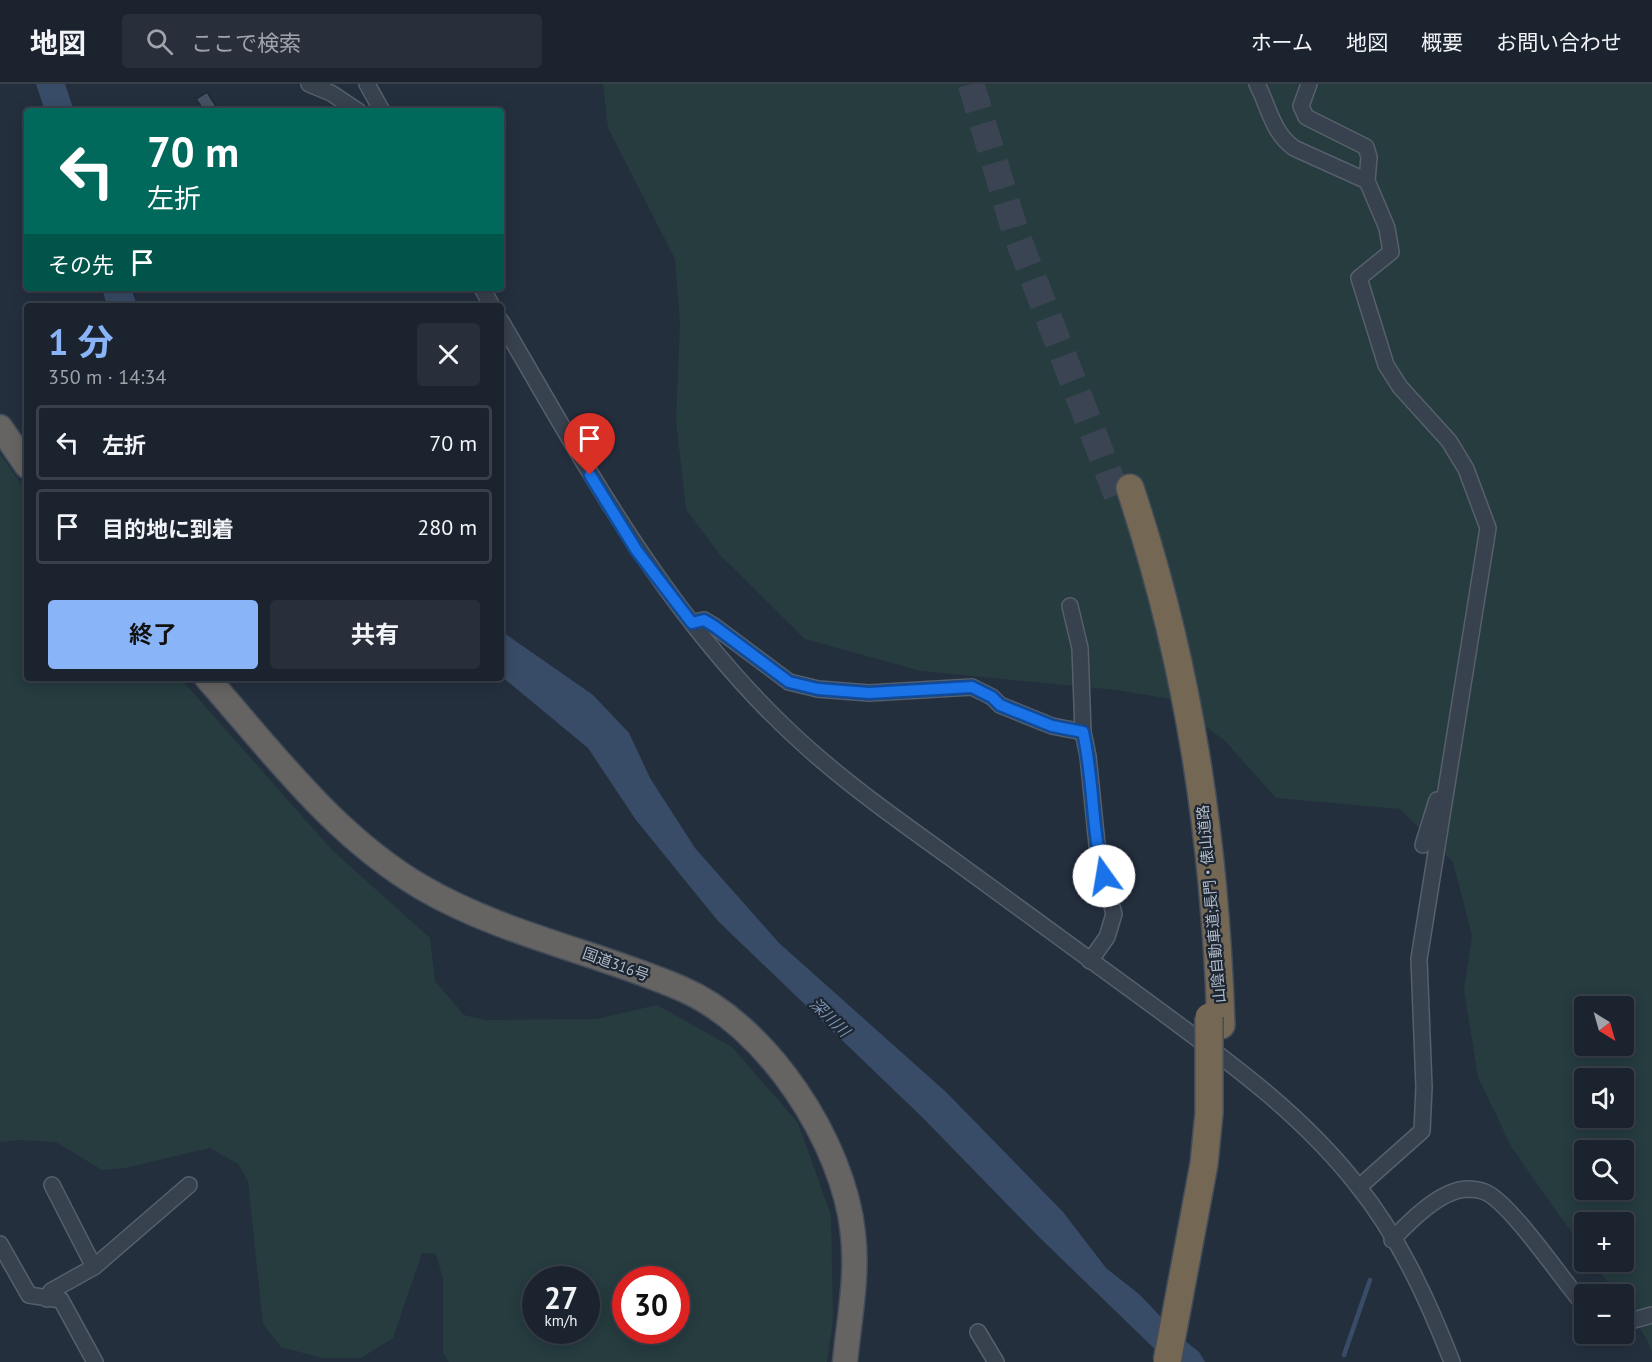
<!DOCTYPE html>
<html lang="ja">
<meta charset="utf-8">
<style>
body{margin:0;font-family:"PT Sans","Noto Sans JP",sans-serif;background:#282f3a;color:#f1f3f6;height:100vh;display:flex;flex-direction:column;font-size:22px;white-space:nowrap}
*{box-sizing:border-box;margin:0}
p{font-size:20px;color:#a0a4aa}
.icon{flex:none;width:33px;height:33px;fill:none;stroke:currentColor;stroke-width:2;stroke-linecap:round;stroke-linejoin:round}
.map{position:relative;flex:1;overflow:hidden}
.panel{position:absolute;left:24px;top:219px;width:480px;height:378px;display:flex;flex-direction:column;background:#1b232e;border-radius:6px;box-shadow:0 3px 15px #0003,0 0 0 2px #39404a}
.panel>*{flex:none}
.hud{position:absolute;left:24px;top:24px;width:480px;height:183px;border-radius:6px;box-shadow:0 3px 15px #0003,0 0 0 2px #39404a;background:#00695c;color:#fff;overflow:hidden}
.needle{width:39px;rotate:143deg}
.buttons{position:absolute;left:1574px;top:912px;display:grid;gap:12px}
.buttons a{display:grid;place-items:center;width:60px;height:60px;border-radius:6px;background:#1b232e;box-shadow:0 3px 15px #0003,0 0 0 2px #39404a;font-size:30px}
.speed{position:absolute;left:522px;top:1182px;display:flex;gap:12px;font-size:30px;font-weight:700;text-align:center}
.speed>*{display:grid;place-content:center;width:78px;height:78px;border-radius:50%;background:#1b232e;box-shadow:0 3px 15px #0003,0 0 0 2px #39404a;line-height:1}
.speed small{font-size:15px;font-weight:400}
.speed .limit{border:9px solid #d22;background:#fff;color:#111}
.pin{position:absolute;display:grid;place-items:center;width:51px;height:51px;color:#fff;margin:-62px -26px;border-radius:50% 50% 50% 0;rotate:-45deg;box-shadow:0 0 6px #0007}
.pin .icon{rotate:45deg}
.me{position:absolute;width:66px;margin:-33px;rotate:347deg;stroke-linejoin:round;filter:drop-shadow(0 0 4px #0008)}
.turn{display:flex;align-items:center;gap:21px;height:126px;padding:0 24px;font-size:27px}
.turn .icon{width:78px;height:78px;stroke-width:2.5}
.turn b{display:block;font-size:42px;line-height:51px}
.then{display:flex;align-items:center;height:57px;padding:0 24px;background:#0003;gap:12px;font-size:22px}
.round{display:grid;place-items:center;flex:none;width:63px;height:63px;border-radius:6px;background:#282f3a}
.headline{display:flex;align-items:center;justify-content:space-between;height:102px;padding:0 24px}
h1{font-size:36px;font-weight:700;line-height:45px;color:#8ab4f8}
.primary-button{display:flex;gap:12px;margin-top:auto;padding:12px 24px}
.primary-button a{flex:1;height:69px;border-radius:6px;background:#8ab4f8;color:#111;font-size:24px;font-weight:700;line-height:69px;text-align:center}
.primary-button a+a{background:#282f3a;color:#f1f3f6}
ul{padding:0;list-style:none}
li{display:flex;align-items:center;gap:18px;height:75px;margin:0 12px 9px;padding:0 12px;border:3px solid #39404a;border-radius:6px}
li div{flex:1}
li b{display:block;font-size:22px}
li em{font-style:normal}
header{display:flex;align-items:center;gap:36px;box-sizing:border-box;height:84px;padding:0 30px;background:#1b232e;border-bottom:2px solid #39404a}
header strong{font-size:28px}
nav{display:flex;gap:33px;margin-inline-start:auto;font-size:21px}
.search{width:420px;height:54px;background:#282f3a;display:flex;align-items:center;gap:15px;box-sizing:border-box;padding:0 21px;border-radius:6px;color:#a0a4aa;font-size:22px}
.map>svg:first-child{display:block}
.green{fill:#263c3f;fill-rule:evenodd}
.water{fill:#394c67}
.lines{fill:none;stroke-linecap:round;stroke-linejoin:round}
.stream{stroke:#394c67;stroke-width:4.5}
.building{fill:#455162;stroke:#1f2835;stroke-width:1.5}
.motorway-tunnel{stroke:#3a4453;stroke-width:27;stroke-dasharray:27 14;stroke-linecap:butt}
.minor-casing{stroke:#565f6c;stroke-width:18}
.trunk-casing{stroke:#434c59;stroke-width:27}
.motorway-casing{stroke:#434c59;stroke-width:30}
.minor{stroke:#38414e;stroke-width:15}
.trunk{stroke:#656462;stroke-width:24}
.motorway{stroke:#746855;stroke-width:27}
.motorway-bridge-casing{stroke:#434c59;stroke-width:30;stroke-linecap:butt}
.motorway-bridge{stroke:#746855;stroke-width:27}
.route-casing{stroke:#114b97;stroke-width:15}
.route{stroke:#1a73e8;stroke-width:10}
.labels{text-anchor:middle;dominant-baseline:central;stroke-width:4.5;stroke-linejoin:round;paint-order:stroke}
.street-label{font-size:15px;fill:#b4bcc9;stroke:#1d2633}
.water-label{font-size:16px;font-style:italic;fill:#7c92b1;stroke:#1d2633}
</style>
<header>
<strong>地図</strong>
<div class="search"><svg class="icon" aria-label="search" viewBox="0 0 24 24"><circle cx="10" cy="10" r="6"/><path d="M15 15l6 6"/></svg>ここで検索</div>
<nav><a>ホーム</a><a>地図</a><a>概要</a><a>お問い合わせ</a></nav>
</header>
<div class="map">
<svg width="1652" height="1278" viewBox="0 0 1652 1278">
<rect width="100%" height="100%" fill="#242f3e"/>
<!-- green -->
<g class="green">
<path d="M 603,0 L 1652,0 L 1652,1269 C 1647,1247 1623,1229 1623,1210 L 1617,1210 L 1592,1178 L 1623,1178 L 1623,1138 L 1584,1138 L 1584,1166 L 1512,1064 L 1478,993 L 1464,906 L 1472,852 L 1453,778 L 1400,725 L 1276,714 L 1226,658 L 1171,615 L 1116,606 L 921,587 L 805,555 L 719,470 L 686,425 L 676,337 L 680,239 L 675,175 L 608,44 ZM 1584,922 L 1623,922 L 1623,962 L 1584,962 ZM 1584,994 L 1623,994 L 1623,1034 L 1584,1034 ZM 1584,1066 L 1623,1066 L 1623,1106 L 1584,1106 Z"/>
<path d="M 0,370 L 27,408 L 27,594 L 180,594 L 332,766 L 430,854 L 435,897 L 464,931 L 485,936 L 596,935 L 657,921 L 732,963 L 798,1039 L 831,1131 L 833,1237 L 827,1278 L 449,1278 L 443,1268 L 443,1195 L 436,1170 L 422,1169 L 393,1254 L 361,1274 L 322,1274 L 281,1263 L 263,1240 L 248,1097 L 238,1080 L 210,1064 L 125,1084 L 102,1086 L 56,1058 L 18,1056 L 0,1058 ZM 536,1196 L 586,1196 L 586,1246 L 536,1246 ZM 626,1196 L 676,1196 L 676,1246 L 626,1246 Z"/>
</g>
<!-- water -->
<g class="water">
<path d="M 36,0 L 65,0 L 74,27 L 45,27 Z"/>
<path d="M 102,204 L 131,204 L 137,222 L 107,222 Z"/>
<path d="M 501,547 L 593,611 L 629,649 L 650,694 L 695,764 L 779,859 L 946,1008 L 1063,1128 L 1106,1184 L 1140,1211 L 1179,1252 L 1199,1268 L 1205,1278 L 1169,1278 L 1164,1274 L 1039,1153 L 923,1034 L 718,837 L 636,736 L 588,664 L 501,592 Z"/>
</g>
<g class="lines">
<!-- stream -->
<path class="stream" d="M 1344,1271 L 1370,1196"/>
</g>
<!-- building -->
<path class="building" d="M 207,8 L 216,22 L 204,27 L 196,15 Z"/>
<g class="lines">
<!-- motorway-tunnel -->
<path class="motorway-tunnel" d="M 971,0 L 1015,147 L 1117,411"/>
<defs>
<g id="minor">
<path d="M 309,0 L 331,9 L 358,27"/>
<path d="M 367,0 L 382,27"/>
<path d="M 1257,0 C 1269,23 1272,48 1294,64 L 1367,97"/>
<path d="M 1309,0 L 1301,22 L 1306,33 L 1366,63 L 1369,73 L 1367,97 L 1387,144 L 1391,168 L 1359,194 L 1386,281 L 1400,303 L 1449,357 L 1466,385 L 1488,444 L 1419,875 L 1424,1003 L 1422,1047 L 1359,1103"/>
<path d="M 482,204 L 492,222"/>
<path d="M 501,237 C 590,390 676,549 811,667 C 854,705 902,739 948,772 C 1016,822 1084,872 1152,921 C 1225,975 1300,1028 1357,1101 C 1399,1153 1428,1216 1452,1278"/>
<path d="M 1070,522 L 1080,564 L 1083,648 L 1088,672 L 1098,770 L 1114,830 L 1107,853 L 1090,877"/>
<path d="M 692,539 L 704,536 L 714,542 L 789,598 L 818,605 L 869,609 L 972,603 L 992,613 L 1000,621 L 1052,642 L 1083,648"/>
<path d="M 1423,761 L 1437,716"/>
<path d="M 52,1101 L 94,1183"/>
<path d="M 1392,1156 C 1409,1138 1440,1106 1467,1105 C 1472,1105 1480,1106 1485,1108 C 1510,1118 1563,1197 1584,1221"/>
<path d="M 0,1160 L 29,1211 L 61,1216 L 95,1278"/>
<path d="M 47,1215 L 51,1207 L 94,1183 L 189,1101"/>
<path d="M 1623,1239 L 1652,1231"/>
<path d="M 978,1248 L 996,1278"/>
</g>
<g id="trunk">
<path d="M 0,343 L 27,382"/>
<path d="M 207,594 C 273,669 335,753 423,804 C 502,850 596,868 680,904 C 767,940 844,1059 853,1150 C 858,1192 849,1236 845,1278"/>
</g>
<path id="motorway" d="M 1130,404 C 1189,581 1215,755 1221,941"/>
</defs>
<!-- minor casing -->
<use href="#minor" class="minor-casing"/>
<!-- trunk casing -->
<use href="#trunk" class="trunk-casing"/>
<!-- motorway casing -->
<use href="#motorway" class="motorway-casing"/>
<!-- minor -->
<use href="#minor" class="minor"/>
<!-- trunk -->
<use href="#trunk" class="trunk"/>
<!-- motorway -->
<use href="#motorway" class="motorway"/>
<defs>
<path id="motorway-bridge" d="M 1167,1278 L 1204,1080 L 1209,1029 L 1209,933"/>
</defs>
<!-- motorway-bridge casing -->
<use href="#motorway-bridge" class="motorway-bridge-casing"/>
<!-- motorway-bridge -->
<use href="#motorway-bridge" class="motorway-bridge"/>
</g>
<g class="lines">
<defs>
<path id="route" d="M 590,391 L 637,467 L 692,539 L 704,536 L 714,542 L 789,598 L 818,605 L 869,609 L 972,603 L 992,613 L 1000,621 L 1052,642 L 1083,648 C 1094,696 1091,745 1104,792"/>
</defs>
<!-- route casing -->
<use href="#route" class="route-casing"/>
<!-- route -->
<use href="#route" class="route"/>
</g>
<g class="labels">
<!-- street labels -->
<g class="street-label">
<text transform="translate(1211 820) rotate(-95)">山陰自動車道;長門・俵山道路</text>
<text transform="translate(616 880) rotate(20)">国道316号</text>
</g>
<!-- water labels -->
<g class="water-label">
<text transform="translate(830 933) rotate(44)">深川川</text>
</g>
</g>
</svg>
<div class="buttons">
<a><svg class="needle" viewBox="-14 -14 28 28"><path d="M0-13l5 13h-10z" fill="#e53935"/><path d="M0 13l5-13h-10z" fill="#a0a4aa"/></svg></a>
<a><svg class="icon" aria-label="sound" viewBox="0 0 24 24"><path d="M4 9h4l5-4v14l-5-4H4zM17 9q2 3 0 6"/></svg></a>
<a><svg class="icon" aria-label="search" viewBox="0 0 24 24"><circle cx="10" cy="10" r="6"/><path d="M15 15l6 6"/></svg></a>
<a>+</a>
<a>−</a>
</div>
<div class="speed"><div>27<small>km/h</small></div><div class="limit">30</div></div>
<div class="pin" style="left:590px;top:391px;background:#d93025"><svg class="icon" aria-label="arrive" viewBox="0 0 24 24"><path d="M6 21V4h12l-3 4 3 4H6"/></svg></div>
<svg class="me" style="left:1104px;top:792px" viewBox="-20 -20 40 40"><circle r="19" fill="#fff"/><path d="M0-13L10 11 0 6-10 11z" fill="#1a73e8"/></svg>
<div class="hud">
<div class="turn"><svg class="icon" aria-label="left" viewBox="0 0 24 24"><path d="M17 20v-9H6M10 6l-5 5 5 5"/></svg><div><b>70 m</b>左折</div></div>
<div class="then">その先<svg class="icon" aria-label="arrive" viewBox="0 0 24 24"><path d="M6 21V4h12l-3 4 3 4H6"/></svg></div>
</div>
<section class="panel">
<div class="headline"><div><h1>1 分</h1><p>350 m · 14:34</p></div><a class="round"><svg class="icon" aria-label="close" viewBox="0 0 24 24"><path d="M6 6l12 12M18 6L6 18"/></svg></a></div>
<ul>
<li><svg class="icon" aria-label="left" viewBox="0 0 24 24"><path d="M17 20v-9H6M10 6l-5 5 5 5"/></svg><div><b>左折</b></div><em>70 m</em></li>
<li><svg class="icon" aria-label="arrive" viewBox="0 0 24 24"><path d="M6 21V4h12l-3 4 3 4H6"/></svg><div><b>目的地に到着</b></div><em>280 m</em></li>
</ul>
<div class="primary-button"><a>終了</a><a>共有</a></div>
</section>
</div>
